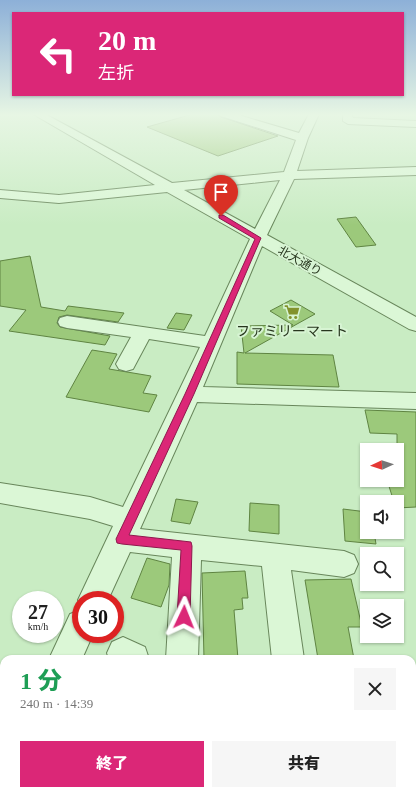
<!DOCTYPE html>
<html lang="ja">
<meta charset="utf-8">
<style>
body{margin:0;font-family:"Times New Roman","Noto Sans JP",serif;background:#f6f6f6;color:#222;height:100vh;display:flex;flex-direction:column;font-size:15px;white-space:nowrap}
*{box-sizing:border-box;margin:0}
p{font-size:13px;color:#767676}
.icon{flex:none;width:22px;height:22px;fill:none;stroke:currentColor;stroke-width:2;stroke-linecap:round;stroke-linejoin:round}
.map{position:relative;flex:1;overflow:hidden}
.drawer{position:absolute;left:0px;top:655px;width:416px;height:140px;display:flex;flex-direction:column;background:#fff;border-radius:12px 12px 0 0;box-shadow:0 1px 3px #0004}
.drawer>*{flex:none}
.guide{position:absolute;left:12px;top:12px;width:392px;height:84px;border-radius:0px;box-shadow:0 1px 3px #0004;background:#db2777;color:#fff;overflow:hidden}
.needle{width:26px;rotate:267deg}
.buttons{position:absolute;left:360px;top:443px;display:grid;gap:8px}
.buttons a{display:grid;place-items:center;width:44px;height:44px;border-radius:0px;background:#fff;box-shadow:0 1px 3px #0004;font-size:20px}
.speed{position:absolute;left:12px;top:591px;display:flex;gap:8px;font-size:20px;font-weight:700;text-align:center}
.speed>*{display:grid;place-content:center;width:52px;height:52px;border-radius:50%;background:#fff;box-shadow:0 1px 3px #0004;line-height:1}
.speed small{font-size:10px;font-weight:400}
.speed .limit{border:6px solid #d22;background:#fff;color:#111}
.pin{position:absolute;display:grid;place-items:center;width:34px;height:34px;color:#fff;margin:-41px -17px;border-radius:50% 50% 50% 0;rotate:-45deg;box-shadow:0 0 4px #0007}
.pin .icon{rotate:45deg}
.me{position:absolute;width:44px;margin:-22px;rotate:2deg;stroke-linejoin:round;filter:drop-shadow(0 0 3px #0008)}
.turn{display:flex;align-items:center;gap:14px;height:84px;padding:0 20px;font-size:18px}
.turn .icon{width:52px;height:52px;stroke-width:2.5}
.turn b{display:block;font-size:28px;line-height:34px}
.round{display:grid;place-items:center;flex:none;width:42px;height:42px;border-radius:0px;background:#f6f6f6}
.head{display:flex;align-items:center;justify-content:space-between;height:68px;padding:0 20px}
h1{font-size:24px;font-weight:800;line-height:30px;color:#1e9e55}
.action{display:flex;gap:8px;margin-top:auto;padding:8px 20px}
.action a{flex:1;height:46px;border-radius:0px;background:#db2777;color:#fff;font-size:16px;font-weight:800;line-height:46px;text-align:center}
.action a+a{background:#f6f6f6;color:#222}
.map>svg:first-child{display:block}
.building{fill:#9cc97b;stroke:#5f8442}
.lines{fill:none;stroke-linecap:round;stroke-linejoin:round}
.minor-casing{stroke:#68865b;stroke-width:2}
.minor{fill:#dbf7d6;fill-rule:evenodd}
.route{fill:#db2777;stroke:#8e194d}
.labels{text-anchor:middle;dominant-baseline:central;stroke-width:4;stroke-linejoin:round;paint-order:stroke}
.far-street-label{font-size:12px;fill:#27361e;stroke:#d7f4d3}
.poi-label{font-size:14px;fill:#27361e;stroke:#d7f4d3}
</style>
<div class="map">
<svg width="416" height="795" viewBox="0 0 416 795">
<rect width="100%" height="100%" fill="#c9ecc3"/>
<!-- building -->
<g class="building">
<path d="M 193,114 L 217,114 L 221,117 L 278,136 L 218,156 L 147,127 Z"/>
<path d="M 356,217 L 376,245 L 356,247 L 337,219 Z"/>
<path d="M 30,256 L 41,307 L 65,311 L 68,306 L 124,313 L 118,322 L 67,315 L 59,317 L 57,323 L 60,327 L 110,336 L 105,345 L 9,331 L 26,310 L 0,306 L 0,261 Z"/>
<path d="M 291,300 L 315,314 L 245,353 L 333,355 L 339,387 L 237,384 L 237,352 L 244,353 L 241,326 L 293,325 L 270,311 Z"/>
<path d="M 176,313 L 192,315 L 184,330 L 167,328 Z"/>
<path d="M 92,350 L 117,354 L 109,369 L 151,376 L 143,393 L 157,395 L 149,412 L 66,397 Z"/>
<path d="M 365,410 L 416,412 L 416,507 L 397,508 L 397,502 L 394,502 L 387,480 L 397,480 L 397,434 L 370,433 Z"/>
<path d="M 176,499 L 198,502 L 190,524 L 171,521 Z"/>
<path d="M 250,503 L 279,505 L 279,534 L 249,531 Z"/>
<path d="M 343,509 L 367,512 L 367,532 L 374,532 L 376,544 L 345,541 Z"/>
<path d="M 147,558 L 170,564 L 169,585 L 161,607 L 131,598 Z"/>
<path d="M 245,571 L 248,598 L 242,598 L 243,609 L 234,610 L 238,659 L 204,659 L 202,573 Z"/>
<path d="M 351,579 L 362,627 L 348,627 L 354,659 L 318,659 L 305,580 Z"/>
</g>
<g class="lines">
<defs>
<g id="minor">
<path d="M 33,114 L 45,114 L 172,183 L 284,172 L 296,140 L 221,116 L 220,114 L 235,114 L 299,133 L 309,114 L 319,114 L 308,138 L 297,171 L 416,167 L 416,175 L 294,179 L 267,235 L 416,317 L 416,331 L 409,329 L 262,246 L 203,387 L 416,393 L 416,409 L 197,402 L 140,529 L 344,551 L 354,555 L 358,564 L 354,573 L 344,577 L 291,570 L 304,659 L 272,659 L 262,566 L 201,560 L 198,659 L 166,659 L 172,557 L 130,552 L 108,600 L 81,600 L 81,607 L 78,600 L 113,526 L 90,519 L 0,503 L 0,483 L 90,497 L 123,507 L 200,347 L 149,339 L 133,369 L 126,371 L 119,369 L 116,364 L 131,337 L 67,328 L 60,326 L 58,322 L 60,318 L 67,316 L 205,336 L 250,239 L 167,192 L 59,203 L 0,198 L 0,190 L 59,195 L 155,185 ZM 280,180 L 255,229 L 184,190 Z"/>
<path d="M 343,114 L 351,114 L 353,118 L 416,121 L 416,127 L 348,124 L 343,121 Z"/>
<path d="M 81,610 L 81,634 L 93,634 L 82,659 L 49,659 L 70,614 Z"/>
<path d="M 123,637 L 145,647 L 149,659 L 109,659 L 107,653 L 112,642 Z"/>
<path d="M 4,765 L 4,791 L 20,791 L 18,795 L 0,795 L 0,767 Z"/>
<rect x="158" y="791" width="38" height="4"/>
<path d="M 285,791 L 323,791 L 324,795 L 286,795 Z"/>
</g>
</defs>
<!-- minor casing -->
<use href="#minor" class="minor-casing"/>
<!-- minor -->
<use href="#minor" class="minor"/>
</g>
<!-- sky -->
<linearGradient id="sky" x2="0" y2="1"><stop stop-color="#8db0d8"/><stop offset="0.51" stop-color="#e7f6e4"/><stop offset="1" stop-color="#e7f6e4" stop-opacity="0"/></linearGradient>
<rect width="416" height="225" fill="url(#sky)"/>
<!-- route -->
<path class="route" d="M 219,215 L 223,215 L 261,238 L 194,394 L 129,535 L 191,542 L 192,546 L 190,617 L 188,621 L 184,623 L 179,621 L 177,617 L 181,550 L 122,544 L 117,543 L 116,539 L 185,394 L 255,239 L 219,218 Z"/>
<!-- icons -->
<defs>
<symbol id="supermarket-bare" viewBox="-9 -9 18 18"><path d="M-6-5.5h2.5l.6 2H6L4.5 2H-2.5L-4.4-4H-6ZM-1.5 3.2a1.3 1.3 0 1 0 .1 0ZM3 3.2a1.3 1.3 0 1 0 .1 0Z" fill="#82922d" stroke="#d7f4d3" stroke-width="2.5" paint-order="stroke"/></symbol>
</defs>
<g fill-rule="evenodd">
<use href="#supermarket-bare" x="281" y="301" width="22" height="22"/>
</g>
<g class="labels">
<!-- far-street labels -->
<g class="far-street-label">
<text transform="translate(300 261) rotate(29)">北大通り</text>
</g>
<!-- poi labels -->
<g class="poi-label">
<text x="292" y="331">ファミリーマート</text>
</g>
</g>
</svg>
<div class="buttons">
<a><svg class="needle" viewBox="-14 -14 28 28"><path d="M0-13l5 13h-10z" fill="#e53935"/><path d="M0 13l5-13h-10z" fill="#767676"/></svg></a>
<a><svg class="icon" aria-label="sound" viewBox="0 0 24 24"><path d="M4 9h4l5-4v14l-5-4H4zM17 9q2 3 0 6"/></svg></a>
<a><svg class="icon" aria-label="search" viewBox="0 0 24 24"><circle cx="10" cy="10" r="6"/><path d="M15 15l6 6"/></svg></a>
<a><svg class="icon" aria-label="layers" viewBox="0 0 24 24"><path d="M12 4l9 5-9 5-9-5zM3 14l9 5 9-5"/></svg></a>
</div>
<div class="speed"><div>27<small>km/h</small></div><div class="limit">30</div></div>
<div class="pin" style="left:221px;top:216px;background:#d93025"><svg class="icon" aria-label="arrive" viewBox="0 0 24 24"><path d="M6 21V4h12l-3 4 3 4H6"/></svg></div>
<svg class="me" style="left:184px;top:617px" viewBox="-20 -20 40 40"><path d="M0-17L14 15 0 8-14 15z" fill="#db2777" stroke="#fff" stroke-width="4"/></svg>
<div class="guide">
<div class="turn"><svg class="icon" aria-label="left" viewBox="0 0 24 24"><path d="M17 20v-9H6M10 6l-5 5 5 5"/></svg><div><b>20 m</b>左折</div></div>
</div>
<section class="drawer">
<div class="head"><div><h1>1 分</h1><p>240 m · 14:39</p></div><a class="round"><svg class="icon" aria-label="close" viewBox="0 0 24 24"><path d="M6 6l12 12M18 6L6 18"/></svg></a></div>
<div class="action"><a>終了</a><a>共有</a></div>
</section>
</div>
